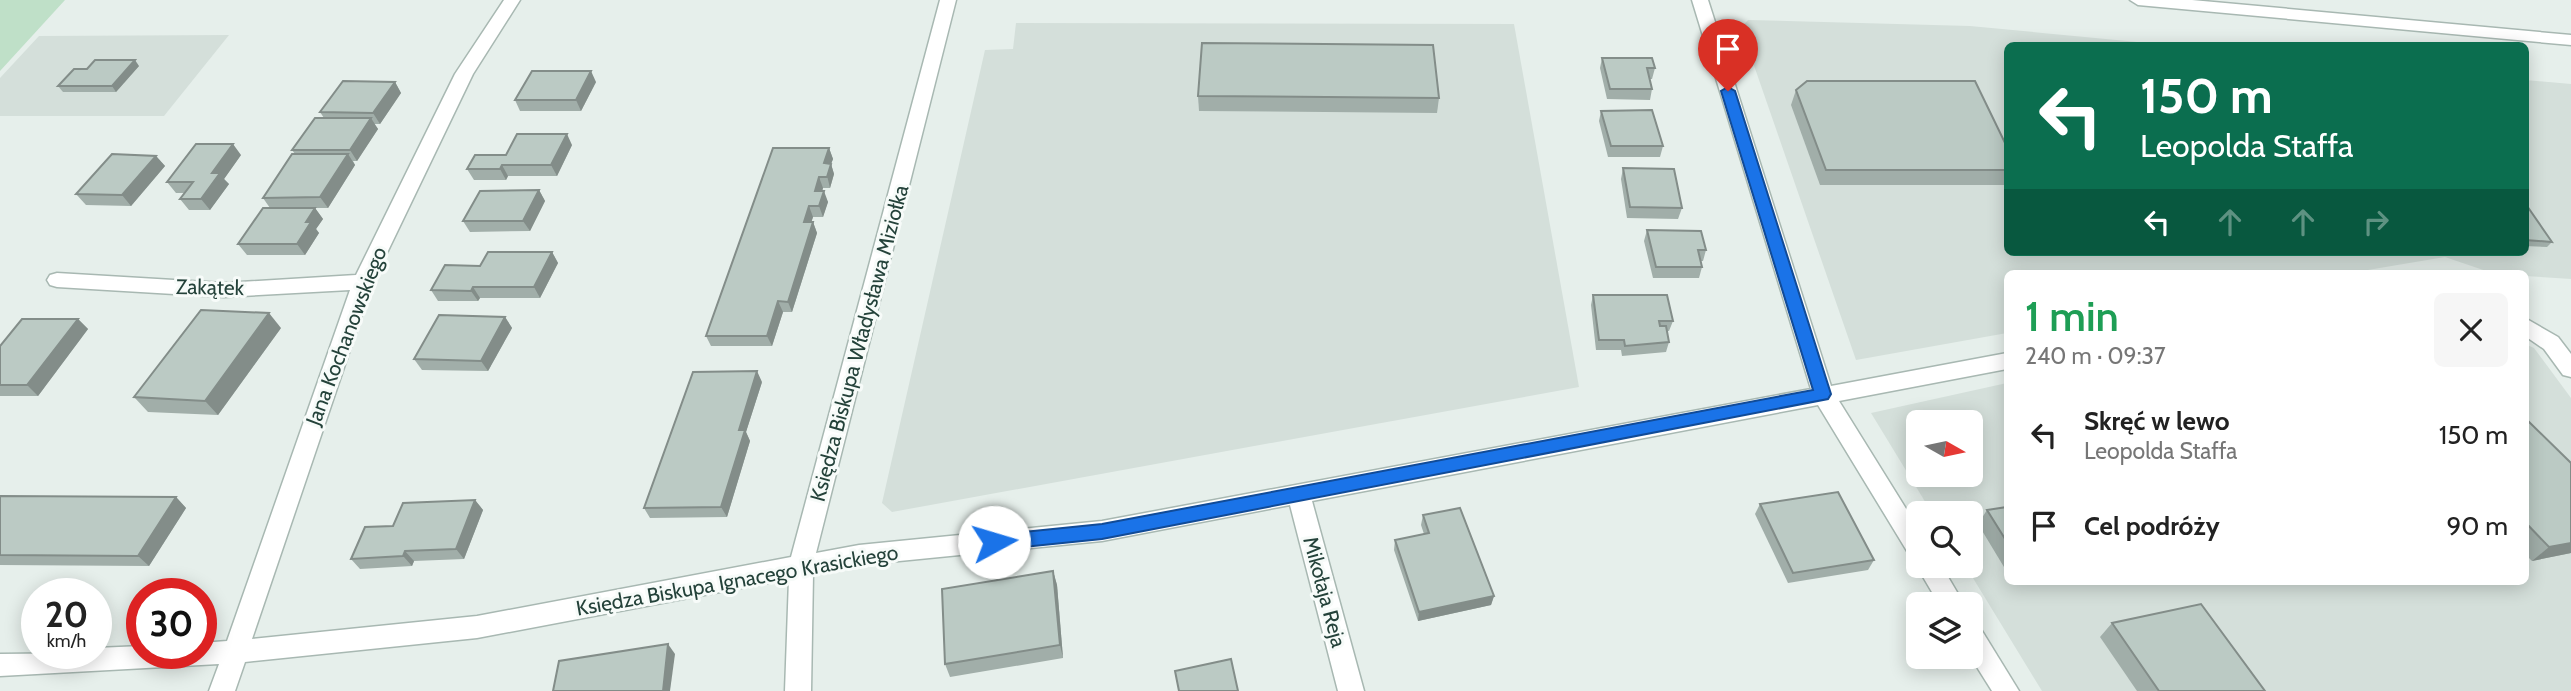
<!DOCTYPE html>
<html lang="pl">
<meta charset="utf-8">
<style>
body{margin:0;font-family:Cabin,sans-serif;background:#f6f6f6;color:#222;height:100vh;display:flex;flex-direction:column;font-size:26px;white-space:nowrap}
*{box-sizing:border-box;margin:0}
p{font-size:23px;color:#767676}
.icon{flex:none;width:38px;height:38px;fill:none;stroke:currentColor;stroke-width:2;stroke-linecap:round;stroke-linejoin:round}
.map{position:relative;flex:1;overflow:hidden}
.details{position:absolute;left:2004px;top:270px;width:525px;height:315px;display:flex;flex-direction:column;background:#fff;border-radius:10px;box-shadow:0 4px 18px #0003}
.details>*{flex:none}
.top-card{position:absolute;left:2004px;top:42px;width:525px;height:214px;border-radius:10px;box-shadow:0 4px 18px #0003;background:#0b6e4f;color:#fff;overflow:hidden}
.needle{width:46px;rotate:99deg}
.tools{position:absolute;left:1906px;top:410px;display:grid;gap:14px}
.tools a{display:grid;place-items:center;width:77px;height:77px;border-radius:10px;background:#fff;box-shadow:0 4px 18px #0003;font-size:35px}
.speed{position:absolute;left:21px;top:578px;display:flex;gap:14px;font-size:35px;font-weight:700;text-align:center}
.speed>*{display:grid;place-content:center;width:91px;height:91px;border-radius:50%;background:#fff;box-shadow:0 4px 18px #0003;line-height:1}
.speed small{font-size:18px;font-weight:400}
.speed .limit{border:10px solid #d22;background:#fff;color:#111}
.pin{position:absolute;display:grid;place-items:center;width:60px;height:60px;color:#fff;margin:-72px -30px;border-radius:50% 50% 50% 0;rotate:-45deg;box-shadow:0 0 7px #0007}
.pin .icon{rotate:45deg}
.me{position:absolute;width:77px;margin:-38px;rotate:84deg;stroke-linejoin:round;filter:drop-shadow(0 0 5px #0008)}
.turn{display:flex;align-items:center;gap:24px;height:147px;padding:0 21px;font-size:32px}
.turn .icon{width:91px;height:91px;stroke-width:2.5}
.turn b{display:block;font-size:49px;line-height:60px}
.lanes{display:flex;align-items:center;height:66px;padding:0 21px;background:#0003;justify-content:center;gap:35px;direction:ltr}
.lanes .off{opacity:.35}
.round{display:grid;place-items:center;flex:none;width:74px;height:74px;border-radius:10px;background:#f6f6f6}
.head{display:flex;align-items:center;justify-content:space-between;height:119px;padding:0 21px}
h1{font-size:42px;font-weight:600;line-height:52px;color:#1e9e55}
ul{padding:0;list-style:none}
li{display:flex;align-items:center;gap:21px;height:91px;padding:0 21px}
li div{flex:1}
li b{display:block;font-size:26px}
li em{font-style:normal}
.map>svg:first-child{display:block}
.built{fill:#d4dfda;fill-rule:evenodd}
.green{fill:#bfe0c8}
.lines{fill:none;stroke-linecap:round;stroke-linejoin:round}
.minor-casing{stroke:#a8b8b2;stroke-width:3}
.tertiary-casing{stroke:#a8b8b2;stroke-width:3}
.minor{fill:#fff;fill-rule:evenodd}
.tertiary{fill:#fff;fill-rule:evenodd}
.wall{fill:#a1aea9}
.shaded-wall{fill:#838d89}
.building{fill:#bbcac4;stroke:#838d89;stroke-width:2}
.route{fill:#1a73e8;stroke:#114b97;stroke-width:2}
.labels{text-anchor:middle;dominant-baseline:central;stroke-width:6;stroke-linejoin:round;paint-order:stroke}
.street-label{font-size:21px;fill:#24423a;stroke:#f7fbf9}
</style>
<div class="map">
<svg width="2571" height="691" viewBox="0 0 2571 691">
<rect width="100%" height="100%" fill="#e6efeb"/>
<!-- built -->
<g class="built">
<path d="M 1748,20 L 1970,26 L 2169,45 L 2007,46 L 2007,252 L 2525,252 L 2525,80 L 2571,84 L 2571,279 L 2525,276 L 2525,273 L 2492,273 L 2445,257 L 2350,273 L 2007,273 L 2007,333 L 1856,360 L 1741,28 Z"/>
<path d="M 1016,23 L 1514,24 L 1579,387 L 892,512 L 882,503 L 985,50 L 1013,49 Z"/>
<path d="M 229,35 L 164,116 L 0,116 L 0,78 L 39,36 Z"/>
<path d="M 2525,344 L 2534,348 L 2571,398 L 2571,691 L 2042,691 L 1965,565 L 1970,565 L 1970,513 L 1932,513 L 1871,413 L 2007,383 L 2007,581 L 2525,581 ZM 1918,422 L 1970,422 L 1970,474 L 1918,474 Z"/>
</g>
<!-- green -->
<path class="green" d="M 0,0 L 65,0 L 0,71 Z"/>
<g class="lines">
<defs>
<g id="minor">
<path d="M 504,0 L 520,0 L 473,74 L 373,282 L 252,639 L 477,616 L 791,557 L 940,0 L 956,0 L 816,553 L 859,545 L 1102,521 L 1811,389 L 1692,0 L 1708,0 L 1831,386 L 2007,353 L 2007,369 L 1839,401 L 1918,528 L 1918,559 L 1910,556 L 1818,405 L 1312,501 L 1364,691 L 1338,691 L 1290,505 L 1102,541 L 859,565 L 813,574 L 811,691 L 785,691 L 789,579 L 477,638 L 245,662 L 235,691 L 209,691 L 219,664 L 0,676 L 0,654 L 96,653 L 96,648 L 142,646 L 142,653 L 201,653 L 201,643 L 227,641 L 350,290 L 224,297 L 57,287 L 50,285 L 47,280 L 50,275 L 57,273 L 224,283 L 356,275 L 455,74 Z"/>
<path d="M 2525,318 L 2558,337 L 2571,354 L 2571,377 L 2563,375 L 2544,349 L 2525,336 Z"/>
<path d="M 1918,561 L 1918,565 L 1941,565 L 1964,604 L 1939,604 L 1916,565 Z"/>
<path d="M 1970,623 L 1979,626 L 2019,691 L 1992,691 L 1970,656 Z"/>
</g>
<path id="tertiary" d="M 2130,0 L 2192,0 L 2571,35 L 2571,45 L 2138,5 Z"/>
</defs>
<!-- minor casing -->
<use href="#minor" class="minor-casing"/>
<!-- tertiary casing -->
<use href="#tertiary" class="tertiary-casing"/>
<!-- minor -->
<use href="#minor" class="minor"/>
<!-- tertiary -->
<use href="#tertiary" class="tertiary"/>
</g>
<!-- wall -->
<g class="wall">
<path d="M 1602,58 L 1655,68 L 1652,79 L 1650,79 L 1652,89 L 1650,100 L 1607,99 L 1600,68 Z"/>
<path d="M 139,66 L 116,92 L 63,92 L 58,86 L 87,69 Z"/>
<path d="M 395,82 L 401,93 L 380,124 L 374,124 L 378,129 L 357,161 L 353,161 L 355,165 L 328,208 L 315,208 L 323,219 L 316,229 L 319,233 L 305,255 L 247,255 L 238,244 L 270,208 L 263,198 L 295,154 L 292,150 L 324,118 L 320,112 Z"/>
<path d="M 596,82 L 581,111 L 520,111 L 515,100 Z"/>
<path d="M 1796,90 L 2007,147 L 2007,185 L 1820,185 L 1791,105 Z"/>
<path d="M 1198,96 L 1439,98 L 1437,113 L 1199,111 Z"/>
<path d="M 1601,111 L 1663,146 L 1660,157 L 1608,157 L 1599,121 Z"/>
<path d="M 572,145 L 557,176 L 508,176 L 506,180 L 474,180 L 467,169 L 506,155 Z"/>
<path d="M 829,148 L 833,159 L 831,164 L 834,174 L 830,188 L 823,188 L 822,191 L 828,202 L 823,217 L 813,217 L 811,222 L 813,222 L 817,233 L 792,312 L 783,312 L 772,346 L 711,346 L 706,336 Z"/>
<path d="M 241,155 L 224,179 L 229,184 L 210,210 L 189,210 L 180,199 L 185,193 L 176,193 L 167,182 Z"/>
<path d="M 156,156 L 165,166 L 131,206 L 86,205 L 76,194 Z"/>
<path d="M 1623,168 L 1682,208 L 1678,219 L 1627,218 L 1621,179 Z"/>
<path d="M 539,190 L 545,201 L 530,231 L 470,232 L 463,221 Z"/>
<path d="M 2525,203 L 2552,242 L 2547,247 L 2525,246 Z"/>
<path d="M 1647,230 L 1706,250 L 1703,261 L 1701,261 L 1702,267 L 1699,278 L 1653,278 L 1644,241 Z"/>
<path d="M 552,252 L 558,263 L 540,298 L 480,298 L 478,301 L 438,301 L 431,290 L 480,266 Z"/>
<path d="M 1593,295 L 1673,321 L 1669,331 L 1667,331 L 1669,342 L 1666,352 L 1622,356 L 1621,350 L 1596,350 L 1591,305 Z"/>
<path d="M 505,317 L 512,328 L 488,371 L 422,370 L 414,359 Z"/>
<path d="M 78,319 L 88,329 L 38,396 L 0,396 L 0,346 Z"/>
<path d="M 281,328 L 218,415 L 148,412 L 134,397 Z"/>
<path d="M 762,382 L 746,432 L 750,441 L 727,517 L 650,518 L 644,508 Z"/>
<path d="M 2525,418 L 2571,553 L 2532,561 L 2525,554 Z"/>
<path d="M 0,496 L 176,497 L 186,508 L 149,566 L 0,565 Z"/>
<path d="M 475,500 L 483,510 L 464,559 L 414,561 L 412,566 L 360,569 L 351,559 L 393,526 Z"/>
<path d="M 1760,504 L 1874,560 L 1868,570 L 1788,583 L 1755,514 Z"/>
<path d="M 2007,507 L 2007,572 L 1978,524 L 1987,510 Z"/>
<path d="M 1423,515 L 1494,596 L 1491,605 L 1418,621 L 1394,550 L 1395,540 L 1424,534 L 1421,525 Z"/>
<path d="M 1053,571 L 1057,585 L 1063,658 L 950,677 L 945,664 Z"/>
<path d="M 2112,623 L 2265,691 L 2137,691 L 2100,637 Z"/>
</g>
<!-- shaded-wall -->
<g class="shaded-wall">
<path d="M 135,60 L 139,66 L 116,92 L 112,86 Z"/>
<path d="M 591,71 L 596,82 L 581,111 L 576,100 Z"/>
<path d="M 395,82 L 401,93 L 380,124 L 373,113 Z"/>
<path d="M 371,118 L 378,129 L 357,161 L 350,150 Z"/>
<path d="M 567,134 L 572,145 L 557,176 L 551,165 Z"/>
<path d="M 233,144 L 241,155 L 224,179 L 229,184 L 210,210 L 201,199 L 212,173 Z"/>
<path d="M 829,148 L 833,159 L 831,164 L 834,174 L 830,188 L 824,163 Z"/>
<path d="M 348,154 L 355,165 L 328,208 L 320,197 Z"/>
<path d="M 156,156 L 165,166 L 131,206 L 122,195 Z"/>
<path d="M 502,165 L 508,176 L 506,180 L 500,169 Z"/>
<path d="M 819,177 L 823,188 L 819,202 L 815,191 Z"/>
<path d="M 539,190 L 545,201 L 530,231 L 523,221 Z"/>
<path d="M 824,191 L 828,202 L 823,217 L 819,206 Z"/>
<path d="M 809,206 L 813,217 L 808,233 L 804,222 Z"/>
<path d="M 315,208 L 323,219 L 316,229 L 319,233 L 305,255 L 297,244 L 306,222 Z"/>
<path d="M 813,222 L 817,233 L 792,312 L 788,302 Z"/>
<path d="M 552,252 L 558,263 L 540,298 L 534,287 Z"/>
<path d="M 473,287 L 480,298 L 478,301 L 471,291 Z"/>
<path d="M 778,301 L 783,312 L 772,346 L 767,336 Z"/>
<path d="M 269,313 L 281,328 L 218,415 L 205,401 Z"/>
<path d="M 505,317 L 512,328 L 488,371 L 481,361 Z"/>
<path d="M 78,319 L 88,329 L 38,396 L 27,385 Z"/>
<path d="M 757,371 L 762,382 L 746,432 L 750,441 L 727,517 L 721,507 L 739,430 Z"/>
<path d="M 176,497 L 186,508 L 149,566 L 138,556 Z"/>
<path d="M 475,500 L 483,510 L 464,559 L 456,549 Z"/>
<path d="M 2571,543 L 2571,553 L 2532,561 L 2549,547 Z"/>
<path d="M 405,551 L 414,561 L 412,566 L 403,556 Z"/>
<path d="M 1053,571 L 1057,585 L 1063,658 L 1060,645 Z"/>
<path d="M 1494,596 L 1491,605 L 1418,621 L 1419,612 Z"/>
<path d="M 668,644 L 675,654 L 670,691 L 663,691 Z"/>
</g>
<!-- building -->
<g class="building">
<path d="M 1202,43 L 1433,45 L 1439,98 L 1198,96 Z"/>
<path d="M 1602,58 L 1652,58 L 1655,68 L 1647,68 L 1652,89 L 1610,89 Z"/>
<path d="M 95,60 L 135,60 L 112,86 L 58,86 L 74,69 L 87,69 Z"/>
<path d="M 532,71 L 591,71 L 576,100 L 515,100 Z"/>
<path d="M 343,81 L 395,82 L 373,113 L 320,112 Z"/>
<path d="M 1807,81 L 1975,81 L 2007,147 L 2007,170 L 1826,170 L 1796,90 Z"/>
<path d="M 1652,110 L 1663,146 L 1611,146 L 1601,111 Z"/>
<path d="M 315,118 L 371,118 L 350,150 L 292,150 Z"/>
<path d="M 517,134 L 567,134 L 551,165 L 502,165 L 500,169 L 467,169 L 475,155 L 506,155 Z"/>
<path d="M 196,144 L 233,144 L 212,173 L 220,173 L 201,199 L 180,199 L 193,182 L 167,182 Z"/>
<path d="M 773,148 L 829,148 L 824,163 L 831,164 L 827,177 L 819,177 L 815,191 L 824,191 L 819,206 L 809,206 L 804,222 L 813,222 L 788,302 L 778,301 L 767,336 L 706,336 Z"/>
<path d="M 112,154 L 156,156 L 122,195 L 76,194 Z"/>
<path d="M 292,154 L 348,154 L 320,197 L 263,198 Z"/>
<path d="M 1623,168 L 1674,169 L 1682,208 L 1630,207 Z"/>
<path d="M 539,190 L 523,221 L 463,221 L 480,191 Z"/>
<path d="M 2525,203 L 2552,242 L 2525,240 Z"/>
<path d="M 263,208 L 315,208 L 306,222 L 311,222 L 297,244 L 238,244 Z"/>
<path d="M 1647,230 L 1701,231 L 1706,250 L 1698,250 L 1702,267 L 1656,267 Z"/>
<path d="M 488,252 L 552,252 L 534,287 L 473,287 L 471,291 L 431,290 L 445,265 L 480,266 Z"/>
<path d="M 1593,295 L 1667,295 L 1673,321 L 1659,321 L 1660,326 L 1666,326 L 1669,342 L 1625,346 L 1624,340 L 1599,340 Z"/>
<path d="M 201,310 L 269,313 L 205,401 L 134,397 Z"/>
<path d="M 439,315 L 505,317 L 481,361 L 414,359 Z"/>
<path d="M 22,319 L 78,319 L 27,385 L 0,385 L 0,346 Z"/>
<path d="M 757,371 L 739,430 L 745,430 L 721,507 L 644,508 L 693,372 Z"/>
<path d="M 2525,418 L 2571,463 L 2571,543 L 2549,547 L 2525,522 Z"/>
<path d="M 1838,492 L 1874,560 L 1793,573 L 1760,504 Z"/>
<path d="M 0,496 L 176,497 L 138,556 L 0,555 Z"/>
<path d="M 475,500 L 456,549 L 405,551 L 403,556 L 351,559 L 365,527 L 393,526 L 403,503 Z"/>
<path d="M 2007,507 L 2007,542 L 1987,510 Z"/>
<path d="M 1460,508 L 1494,596 L 1419,612 L 1395,540 L 1429,533 L 1423,515 Z"/>
<path d="M 1053,571 L 1060,645 L 945,664 L 942,589 Z"/>
<path d="M 2201,604 L 2265,691 L 2159,691 L 2112,623 Z"/>
<path d="M 668,644 L 663,691 L 553,691 L 559,661 Z"/>
<path d="M 1231,659 L 1238,691 L 1179,691 L 1175,671 Z"/>
</g>
<!-- route -->
<path class="route" d="M 1728,87 L 1735,91 L 1831,394 L 1828,399 L 1102,539 L 994,550 L 988,548 L 985,542 L 988,537 L 994,535 L 1102,524 L 1813,390 L 1721,91 Z"/>
<g class="labels">
<!-- street labels -->
<g class="street-label">
<text transform="translate(210 287) rotate(1)">Zakątek</text>
<text transform="translate(346 336) rotate(-69)">Jana Kochanowskiego</text>
<text transform="translate(859 343) rotate(-75)">Księdza Biskupa Władysława Miziołka</text>
<text transform="translate(737 580) rotate(-10)">Księdza Biskupa Ignacego Krasickiego</text>
<text transform="translate(1325 592) rotate(75)">Mikołaja Reja</text>
</g>
</g>
</svg>
<div class="tools">
<a><svg class="needle" viewBox="-14 -14 28 28"><path d="M0-13l5 13h-10z" fill="#e53935"/><path d="M0 13l5-13h-10z" fill="#767676"/></svg></a>
<a><svg class="icon" aria-label="search" viewBox="0 0 24 24"><circle cx="10" cy="10" r="6"/><path d="M15 15l6 6"/></svg></a>
<a><svg class="icon" aria-label="layers" viewBox="0 0 24 24"><path d="M12 4l9 5-9 5-9-5zM3 14l9 5 9-5"/></svg></a>
</div>
<div class="speed"><div>20<small>km/h</small></div><div class="limit">30</div></div>
<div class="pin" style="left:1728px;top:91px;background:#d93025"><svg class="icon" aria-label="arrive" viewBox="0 0 24 24"><path d="M6 21V4h12l-3 4 3 4H6"/></svg></div>
<svg class="me" style="left:994px;top:542px" viewBox="-20 -20 40 40"><circle r="19" fill="#fff"/><path d="M0-13L10 11 0 6-10 11z" fill="#1a73e8"/></svg>
<div class="top-card">
<div class="turn"><svg class="icon" aria-label="left" viewBox="0 0 24 24"><path d="M17 20v-9H6M10 6l-5 5 5 5"/></svg><div><b>150 m</b>Leopolda Staffa</div></div>
<div class="lanes"><svg class="icon" aria-label="left" viewBox="0 0 24 24"><path d="M17 20v-9H6M10 6l-5 5 5 5"/></svg><svg class="icon off" aria-label="ahead" viewBox="0 0 24 24"><path d="M12 20V5M6 11l6-6 6 6"/></svg><svg class="icon off" aria-label="ahead" viewBox="0 0 24 24"><path d="M12 20V5M6 11l6-6 6 6"/></svg><svg class="icon off" aria-label="right" viewBox="0 0 24 24"><path d="M7 20v-9h11M14 6l5 5-5 5"/></svg></div>
</div>
<section class="details">
<div class="head"><div><h1>1 min</h1><p>240 m · 09:37</p></div><a class="round"><svg class="icon" aria-label="close" viewBox="0 0 24 24"><path d="M6 6l12 12M18 6L6 18"/></svg></a></div>
<ul>
<li><svg class="icon" aria-label="left" viewBox="0 0 24 24"><path d="M17 20v-9H6M10 6l-5 5 5 5"/></svg><div><b>Skręć w lewo</b><p>Leopolda Staffa</p></div><em>150 m</em></li>
<li><svg class="icon" aria-label="arrive" viewBox="0 0 24 24"><path d="M6 21V4h12l-3 4 3 4H6"/></svg><div><b>Cel podróży</b></div><em>90 m</em></li>
</ul>
</section>
</div>
